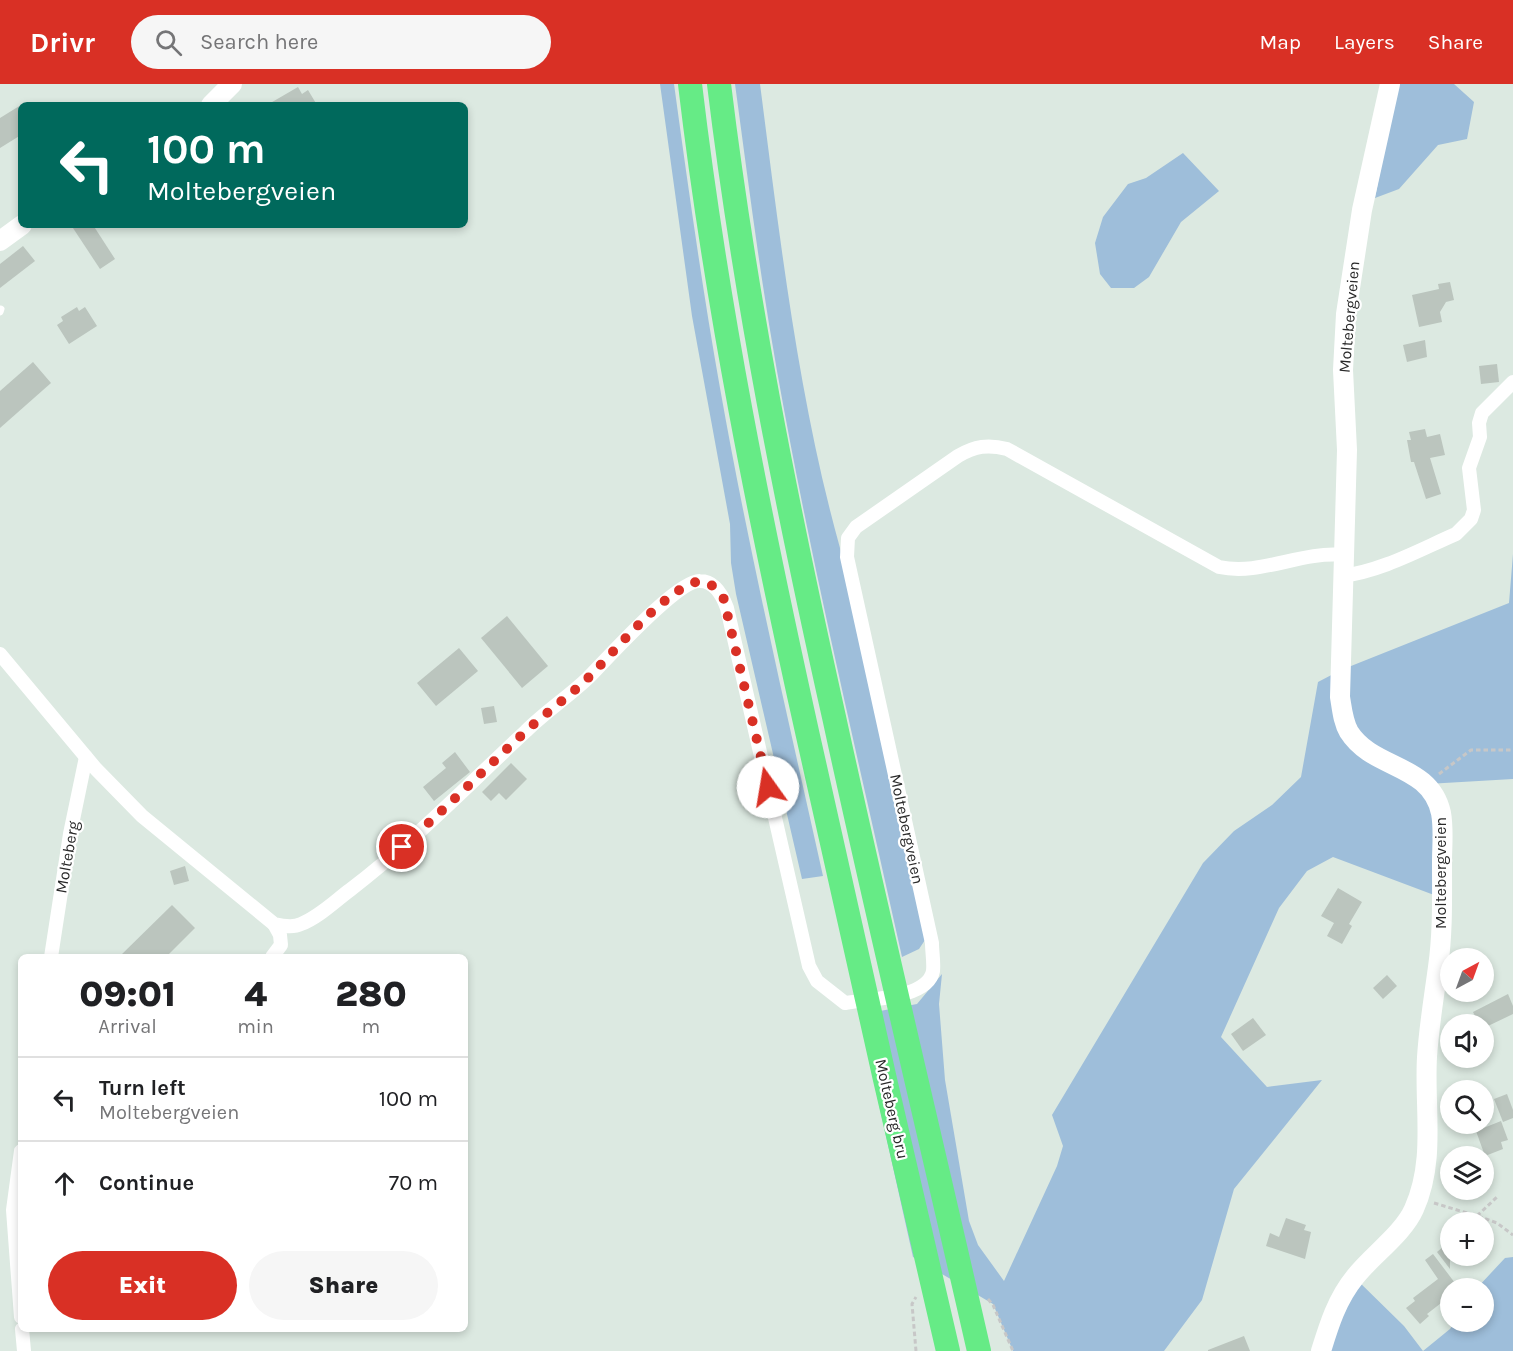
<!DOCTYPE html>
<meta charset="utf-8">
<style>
body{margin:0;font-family:Karla,sans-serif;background:#f6f6f6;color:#202124;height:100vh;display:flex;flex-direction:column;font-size:22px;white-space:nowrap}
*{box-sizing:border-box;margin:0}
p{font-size:20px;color:#757577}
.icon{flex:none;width:33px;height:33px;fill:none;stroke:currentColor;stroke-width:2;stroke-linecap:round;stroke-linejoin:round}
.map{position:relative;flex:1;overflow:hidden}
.details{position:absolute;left:18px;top:870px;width:450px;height:378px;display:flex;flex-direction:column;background:#fff;border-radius:9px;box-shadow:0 3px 9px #0003}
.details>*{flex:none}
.guide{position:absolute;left:18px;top:18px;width:450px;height:126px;border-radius:9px;box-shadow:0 3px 9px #0003;background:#00695c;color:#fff;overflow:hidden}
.needle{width:39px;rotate:41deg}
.tools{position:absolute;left:1440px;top:864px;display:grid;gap:12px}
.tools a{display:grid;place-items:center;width:54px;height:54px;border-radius:50%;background:#fff;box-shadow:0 3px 9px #0003;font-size:30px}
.pin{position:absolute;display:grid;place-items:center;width:51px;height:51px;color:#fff;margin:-26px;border:3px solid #fff;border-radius:50%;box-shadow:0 2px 6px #0007}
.me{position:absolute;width:66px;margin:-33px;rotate:347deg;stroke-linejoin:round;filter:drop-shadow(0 0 4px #0008)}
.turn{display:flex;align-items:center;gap:21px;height:126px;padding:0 30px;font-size:27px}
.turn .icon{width:78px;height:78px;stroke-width:2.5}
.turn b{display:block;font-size:42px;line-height:51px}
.eta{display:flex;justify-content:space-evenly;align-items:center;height:102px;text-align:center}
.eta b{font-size:36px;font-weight:800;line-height:42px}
.primary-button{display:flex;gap:12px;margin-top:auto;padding:12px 30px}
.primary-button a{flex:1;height:69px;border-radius:36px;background:#d93025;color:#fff;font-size:24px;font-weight:800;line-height:69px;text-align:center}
.primary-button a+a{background:#f6f6f6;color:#202124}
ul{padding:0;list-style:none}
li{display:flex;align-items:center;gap:18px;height:84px;padding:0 30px;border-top:2px solid #e0e0e0}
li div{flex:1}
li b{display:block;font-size:22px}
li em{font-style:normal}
header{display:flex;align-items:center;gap:36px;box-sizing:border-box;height:84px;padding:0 30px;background:#d93025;color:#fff}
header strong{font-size:28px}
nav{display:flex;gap:33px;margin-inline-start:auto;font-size:21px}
.search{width:420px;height:54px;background:#f6f6f6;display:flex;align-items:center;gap:15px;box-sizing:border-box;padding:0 21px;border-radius:33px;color:#757577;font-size:22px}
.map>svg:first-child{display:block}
.green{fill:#9ebeda}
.building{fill:#bbc5be}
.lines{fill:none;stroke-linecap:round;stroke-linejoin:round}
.path{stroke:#c7c7c7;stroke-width:3;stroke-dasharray:4.5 3;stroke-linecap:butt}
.service{stroke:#fff;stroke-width:7}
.minor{stroke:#fff;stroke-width:14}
.secondary{stroke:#fff;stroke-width:20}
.motorway{stroke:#66eb86;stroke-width:24}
.route{stroke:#d93025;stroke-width:10;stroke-dasharray:0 18}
.labels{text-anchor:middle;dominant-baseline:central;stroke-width:4.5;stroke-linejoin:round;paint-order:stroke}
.street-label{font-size:16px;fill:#292929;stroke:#fff}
</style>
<header>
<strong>Drivr</strong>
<div class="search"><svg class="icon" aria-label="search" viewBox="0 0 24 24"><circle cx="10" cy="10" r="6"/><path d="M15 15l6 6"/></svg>Search here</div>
<nav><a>Map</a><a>Layers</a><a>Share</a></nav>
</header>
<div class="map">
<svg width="1513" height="1267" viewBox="0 0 1513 1267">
<rect width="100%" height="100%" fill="#dce9e1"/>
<!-- green -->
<g class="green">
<path d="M 660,0 L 674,0 C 688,102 702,203 720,304 C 749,468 787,630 823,792 L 802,795 L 736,510 L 731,479 L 730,440 L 692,232 Z"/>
<path d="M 735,0 L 760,0 C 780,155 798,313 840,464 L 925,856 L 919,865 L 902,873 C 859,678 812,484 777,287 C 760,192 748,96 735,0 Z"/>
<path d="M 1397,0 L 1454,0 L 1474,18 L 1467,55 L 1438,61 L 1399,105 L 1375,114 Z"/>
<path d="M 1183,69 L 1219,107 L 1181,138 L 1149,193 L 1134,204 L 1111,204 L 1100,190 L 1095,159 L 1103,133 L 1128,100 L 1146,94 Z"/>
<path d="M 1513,470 L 1513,695 L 1427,700 L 1435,710 L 1442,814 L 1333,773 L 1307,787 L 1279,824 L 1221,953 L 1267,1003 L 1322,996 L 1234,1105 L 1202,1216 L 1164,1267 L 1013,1267 L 993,1220 L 913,1173 L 859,931 L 917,920 L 942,890 L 939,920 L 945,996 L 969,1137 L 978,1161 L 1004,1197 L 1057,1082 L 1063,1062 L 1052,1031 L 1203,779 L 1234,747 L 1272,721 L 1301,693 L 1318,598 L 1341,586 L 1509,519 Z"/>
<path d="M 1513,1173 L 1513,1267 L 1321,1267 L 1354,1193 L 1404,1242 L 1423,1267 L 1450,1245 L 1455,1238 L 1484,1238 L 1484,1204 L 1477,1204 L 1505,1174 Z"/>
</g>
<!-- building -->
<g class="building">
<path d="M 298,3 L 302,10 L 308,6 L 317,21 L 267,21 Z"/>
<path d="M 21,21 L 21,51 L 0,64 L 0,34 Z"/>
<path d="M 71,141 L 93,141 L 115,175 L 100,185 Z"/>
<path d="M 23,162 L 35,177 L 0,204 L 0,180 Z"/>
<path d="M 1450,198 L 1454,216 L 1446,218 L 1440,228 L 1442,238 L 1419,243 L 1412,211 L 1439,205 L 1438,200 Z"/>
<path d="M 77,223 L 79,227 L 85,223 L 97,242 L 69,260 L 57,241 L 63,237 L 61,233 Z"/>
<path d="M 1425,256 L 1427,273 L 1407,278 L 1403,261 Z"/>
<path d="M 33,278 L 51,299 L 0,344 L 0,307 Z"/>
<path d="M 1497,280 L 1499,298 L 1481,300 L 1479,282 Z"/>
<path d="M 1425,345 L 1427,353 L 1440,350 L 1445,371 L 1430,374 L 1441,410 L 1426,415 L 1414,378 L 1411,378 L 1407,356 L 1411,356 L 1409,348 Z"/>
<path d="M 507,532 L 548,582 L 522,604 L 481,554 Z"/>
<path d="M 459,564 L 478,587 L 436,622 L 417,599 Z"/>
<path d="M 494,622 L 497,638 L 484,640 L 481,624 Z"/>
<path d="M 455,668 L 470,688 L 434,717 L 423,703 L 446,684 L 442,679 Z"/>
<path d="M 511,679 L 527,695 L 506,716 L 499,709 L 491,717 L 482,708 Z"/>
<path d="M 185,782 L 189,797 L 174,801 L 170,787 Z"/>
<path d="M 1338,804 L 1362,818 L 1349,840 L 1352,842 L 1342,860 L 1327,852 L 1334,839 L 1321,832 Z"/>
<path d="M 172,821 L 195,844 L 166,873 L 119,873 Z"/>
<path d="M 1387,891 L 1397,902 L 1383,915 L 1373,904 Z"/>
<path d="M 1508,910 L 1513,922 L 1513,930 L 1488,942 L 1479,940 L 1473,928 Z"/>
<path d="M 1253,934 L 1266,951 L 1243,967 L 1231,950 Z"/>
<path d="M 1507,1010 L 1513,1026 L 1513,1034 L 1503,1038 L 1494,1015 Z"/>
<path d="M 1501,1037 L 1508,1056 L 1501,1058 L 1503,1065 L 1485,1072 L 1476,1047 Z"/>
<path d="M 1286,1134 L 1306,1141 L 1304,1146 L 1311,1148 L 1305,1175 L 1266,1162 L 1270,1149 L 1279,1153 Z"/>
<path d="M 1450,1157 L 1450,1185 L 1437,1168 Z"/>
<path d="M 1433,1170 L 1455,1199 L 1450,1203 L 1450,1212 L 1427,1230 L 1429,1232 L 1420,1240 L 1406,1224 L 1415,1217 L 1413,1214 L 1438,1195 L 1425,1176 Z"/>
<path d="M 1244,1252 L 1250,1267 L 1208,1267 L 1208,1266 Z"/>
</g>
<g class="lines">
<!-- path -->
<g class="path">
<path d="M 1439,690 L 1471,666 L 1513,666"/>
<path d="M 1434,1119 L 1477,1132 L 1498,1112"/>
<path d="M 1478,1132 L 1497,1139 L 1513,1151"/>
<path d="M 988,1215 L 993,1221 L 1013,1267"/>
<path d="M 916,1267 L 912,1220 L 916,1213"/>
</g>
<!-- service -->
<path class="service" d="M 0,228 L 1,225"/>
<!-- minor -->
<g class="minor">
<path d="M 1342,492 C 1382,487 1419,466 1456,450 L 1471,435 L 1474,426 L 1469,384 L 1480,353 L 1479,339 L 1482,329 L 1513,298"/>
<path d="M 0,570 L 96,685 L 142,732 L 274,840 C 283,842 293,844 301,840 C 319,833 335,817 350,806 C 413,758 468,701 526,647 C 545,628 568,613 588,594 C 607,575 677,496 700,497 C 715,497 723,513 727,524 L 809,882 L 817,897 L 845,919 C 867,915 928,915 933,887 C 934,878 932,868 932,859 L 847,473 L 848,454 L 856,443 L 958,372 C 975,362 988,360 1007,365 L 1219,483 C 1261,492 1300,467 1343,471"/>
<path d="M 51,873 L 70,750 L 86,673"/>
<path d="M 272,873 L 281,861 L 280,851 L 274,840"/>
<path d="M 21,1067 L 13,1126 L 21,1233"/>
<path d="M 22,1245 L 24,1267"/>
</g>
<!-- secondary -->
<g class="secondary">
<path d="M 211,21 L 232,0"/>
<path d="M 0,157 L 22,141"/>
<path d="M 1321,1267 C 1329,1241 1337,1215 1355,1193 C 1371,1172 1403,1150 1414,1125 C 1436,1076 1424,1024 1427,973 C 1429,942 1434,913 1438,883 C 1443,848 1442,813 1442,778 C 1442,762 1444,745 1441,729 C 1430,679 1373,686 1349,648 C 1343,638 1342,625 1340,613 L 1347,366 L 1343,286 L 1346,230 L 1362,126 L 1390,0"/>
</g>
<!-- motorway -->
<g class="motorway">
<path d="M 690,0 C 716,220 760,436 808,652 C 853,858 900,1062 948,1267"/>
<path d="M 719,0 C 745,214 787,423 834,633 C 880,845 931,1056 979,1267"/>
</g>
</g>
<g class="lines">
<!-- route -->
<path class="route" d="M 402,763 C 445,725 484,686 526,647 C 546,629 568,613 588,594 C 613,569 664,507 696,498 C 707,494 716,505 723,512 L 768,703"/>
</g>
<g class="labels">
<!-- street labels -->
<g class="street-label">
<text transform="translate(1349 233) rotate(-85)">Moltebergveien</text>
<text transform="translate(907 745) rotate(78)">Moltebergveien</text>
<text transform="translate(67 773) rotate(-80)">Molteberg</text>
<text transform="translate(1440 789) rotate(-90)">Moltebergveien</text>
<text transform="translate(892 1025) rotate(77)">Molteberg bru</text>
</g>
</g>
</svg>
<div class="tools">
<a><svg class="needle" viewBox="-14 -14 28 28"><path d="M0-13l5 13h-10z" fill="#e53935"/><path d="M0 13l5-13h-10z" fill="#757577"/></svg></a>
<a><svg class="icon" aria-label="sound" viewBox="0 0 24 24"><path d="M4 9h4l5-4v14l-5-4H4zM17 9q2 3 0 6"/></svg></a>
<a><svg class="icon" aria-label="search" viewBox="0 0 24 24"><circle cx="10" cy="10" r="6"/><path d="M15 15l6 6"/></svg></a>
<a><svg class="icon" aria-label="layers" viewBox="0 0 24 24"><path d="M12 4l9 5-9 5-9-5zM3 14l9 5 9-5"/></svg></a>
<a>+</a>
<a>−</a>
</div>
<div class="pin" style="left:402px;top:763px;background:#d93025"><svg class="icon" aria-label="arrive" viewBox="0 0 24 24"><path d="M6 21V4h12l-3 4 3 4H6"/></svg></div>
<svg class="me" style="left:768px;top:703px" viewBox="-20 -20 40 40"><circle r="19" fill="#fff"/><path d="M0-13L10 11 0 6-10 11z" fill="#d93025"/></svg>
<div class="guide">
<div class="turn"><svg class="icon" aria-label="left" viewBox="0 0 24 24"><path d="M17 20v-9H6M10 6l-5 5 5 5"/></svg><div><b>100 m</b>Moltebergveien</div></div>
</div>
<section class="details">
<div class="eta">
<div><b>09:01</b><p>Arrival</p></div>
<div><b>4</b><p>min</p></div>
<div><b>280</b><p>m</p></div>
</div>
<ul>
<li><svg class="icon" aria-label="left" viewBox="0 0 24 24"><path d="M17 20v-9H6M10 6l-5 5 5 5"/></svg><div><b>Turn left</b><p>Moltebergveien</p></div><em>100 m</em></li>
<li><svg class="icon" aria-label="ahead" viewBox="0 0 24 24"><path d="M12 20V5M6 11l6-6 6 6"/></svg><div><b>Continue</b></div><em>70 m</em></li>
</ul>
<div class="primary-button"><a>Exit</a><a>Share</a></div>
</section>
</div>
